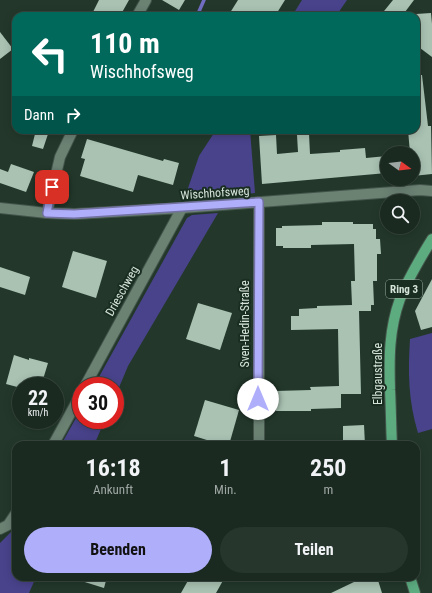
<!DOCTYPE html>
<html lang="de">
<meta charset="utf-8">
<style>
body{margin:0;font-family:"Roboto Condensed",sans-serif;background:#27362d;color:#f1f3f6;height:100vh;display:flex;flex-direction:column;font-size:15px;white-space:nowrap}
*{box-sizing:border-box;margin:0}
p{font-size:13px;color:#9fa7a5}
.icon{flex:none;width:22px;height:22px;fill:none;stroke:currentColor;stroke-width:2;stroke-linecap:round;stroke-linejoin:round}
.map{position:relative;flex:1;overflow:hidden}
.panel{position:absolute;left:12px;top:441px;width:408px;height:140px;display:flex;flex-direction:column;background:#1a2a20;border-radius:12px;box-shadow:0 2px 10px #0003,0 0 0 1px #38463e}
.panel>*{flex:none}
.guide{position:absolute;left:12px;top:12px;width:408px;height:122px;border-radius:12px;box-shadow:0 2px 10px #0003,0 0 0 1px #38463e;background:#00695c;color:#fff;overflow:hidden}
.needle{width:26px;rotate:105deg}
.tools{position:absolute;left:380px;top:146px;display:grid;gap:8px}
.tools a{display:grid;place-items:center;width:40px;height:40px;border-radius:50%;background:#1a2a20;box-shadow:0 2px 10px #0003,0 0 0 1px #38463e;font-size:20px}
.speed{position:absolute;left:12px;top:377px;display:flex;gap:8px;font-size:20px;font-weight:700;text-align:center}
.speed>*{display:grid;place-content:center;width:52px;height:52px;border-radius:50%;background:#1a2a20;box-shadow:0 2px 10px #0003,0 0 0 1px #38463e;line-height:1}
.speed small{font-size:10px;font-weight:400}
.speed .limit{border:6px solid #d22;background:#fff;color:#111}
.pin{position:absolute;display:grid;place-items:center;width:34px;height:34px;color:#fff;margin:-17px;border-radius:8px;box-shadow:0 2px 6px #0006}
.me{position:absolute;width:44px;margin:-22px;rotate:0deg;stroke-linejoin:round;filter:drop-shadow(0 0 3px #0008)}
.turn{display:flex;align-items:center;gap:14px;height:84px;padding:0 12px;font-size:18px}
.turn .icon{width:52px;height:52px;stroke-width:2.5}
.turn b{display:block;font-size:28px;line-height:34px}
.then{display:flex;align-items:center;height:38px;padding:0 12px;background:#0003;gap:8px;font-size:15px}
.eta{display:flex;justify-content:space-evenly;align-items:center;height:68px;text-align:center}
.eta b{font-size:24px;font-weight:700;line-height:28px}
.cta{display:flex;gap:8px;margin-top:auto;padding:8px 12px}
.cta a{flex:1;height:46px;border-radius:24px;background:#afaefa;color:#111;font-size:16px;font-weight:700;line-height:46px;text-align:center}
.cta a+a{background:#27362d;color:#f1f3f6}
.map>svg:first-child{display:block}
.green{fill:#49438c}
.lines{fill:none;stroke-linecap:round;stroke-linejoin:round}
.stream{stroke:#716dc1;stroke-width:3.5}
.building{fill:#a9c2b2}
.street-casing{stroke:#44564b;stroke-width:12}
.primary-casing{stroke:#44564b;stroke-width:12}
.street{stroke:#6b8273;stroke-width:10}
.primary{stroke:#5cac80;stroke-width:10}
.route-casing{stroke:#7271a2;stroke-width:10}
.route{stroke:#afaefa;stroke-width:7}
.labels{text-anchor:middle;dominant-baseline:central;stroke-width:4;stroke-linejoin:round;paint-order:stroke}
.shield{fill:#192e21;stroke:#9dada2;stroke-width:1}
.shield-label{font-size:11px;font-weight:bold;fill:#d6e3da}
.street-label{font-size:12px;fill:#d6e3da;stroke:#192e21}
</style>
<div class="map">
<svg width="432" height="593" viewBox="0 0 432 593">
<rect width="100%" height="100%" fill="#23382b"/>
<!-- green -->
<g class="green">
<path d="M 302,0 L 347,0 L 336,16 L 292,16 Z"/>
<path d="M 216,130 L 250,130 L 255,193 L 184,200 L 199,156 Z"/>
<path d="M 218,213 L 128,366 L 115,397 L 115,386 L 94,386 L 187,218 L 192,215 Z"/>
<path d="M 432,333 L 432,429 L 418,433 C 408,400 408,372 410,339 Z"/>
<path d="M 81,409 L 81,420 L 105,420 L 94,445 L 61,445 Z"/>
<path d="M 16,527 L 16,577 L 36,577 L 29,593 L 0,593 L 0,543 Z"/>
</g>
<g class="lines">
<!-- stream -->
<path class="stream" d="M 197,16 L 204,0"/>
</g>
<!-- building -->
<g class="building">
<path d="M 99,0 L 129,0 L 120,16 L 91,16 Z"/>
<path d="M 162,0 L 185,0 L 179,10 Z"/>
<path d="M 238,0 L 285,0 L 275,16 L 228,16 Z"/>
<path d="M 393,0 L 414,0 L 402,16 L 380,16 Z"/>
<path d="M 431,13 L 432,24 L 432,57 L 416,45 L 416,14 Z"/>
<path d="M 0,32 L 13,49 L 0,59 Z"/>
<path d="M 416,75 L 422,75 L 428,126 L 431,126 L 432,174 L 413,176 L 413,153 L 410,153 L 408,130 L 416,130 Z"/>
<path d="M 36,130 L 48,134 L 43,149 L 32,146 Z"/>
<path d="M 309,134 L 310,154 L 340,152 L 340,150 L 365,148 L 366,158 L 387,156 L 387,173 L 262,184 L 259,136 L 276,135 L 277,154 L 298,152 L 297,135 Z"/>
<path d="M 87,139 L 163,161 L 164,159 L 179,163 L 173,185 L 138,175 L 133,192 L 80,176 L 85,159 L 81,158 Z"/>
<path d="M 11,164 L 34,172 L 26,192 L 0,183 L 0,169 L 8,172 Z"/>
<path d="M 322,222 L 353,222 L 353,224 L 373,224 L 373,229 L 376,229 L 376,239 L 380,239 L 381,254 L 377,254 L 377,281 L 373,281 L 374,305 L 371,305 L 371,311 L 359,311 L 361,394 L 341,394 L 341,408 L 311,409 L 311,411 L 276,411 L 275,391 L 311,390 L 310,387 L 339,386 L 338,329 L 291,330 L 291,316 L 299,316 L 299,309 L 317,308 L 317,306 L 352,305 L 351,281 L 355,281 L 354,244 L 311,245 L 311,248 L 283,248 L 283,246 L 276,246 L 276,228 L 282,228 L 282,226 L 322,225 Z"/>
<path d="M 73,251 L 107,261 L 96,298 L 62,287 Z"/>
<path d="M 0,267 L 30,277 L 25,295 L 0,287 Z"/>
<path d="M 432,279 L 432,327 L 421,330 L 415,311 Z"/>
<path d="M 198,303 L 232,313 L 220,350 L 186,339 Z"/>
<path d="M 14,355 L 29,360 L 29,358 L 48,363 L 41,386 L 21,386 L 21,388 L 6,384 Z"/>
<path d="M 205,400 L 239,410 L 229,445 L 223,445 L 194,436 Z"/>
<path d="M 364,425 L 365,445 L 343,445 L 343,426 Z"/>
<path d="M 76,577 L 107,577 L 104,588 L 75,579 Z"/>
<path d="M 190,577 L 225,577 L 216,593 L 181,593 Z"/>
<path d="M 352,577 L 377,577 L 382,593 L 331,593 L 354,582 Z"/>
</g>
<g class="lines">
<defs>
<g id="street">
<path d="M 137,16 L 146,0"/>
<path d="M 0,208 L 47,213 L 75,214 L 182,208 L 420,190 L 432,191"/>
<path d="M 47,213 L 60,157 L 73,130"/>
<path d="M 85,386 L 182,208"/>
<path d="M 53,445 L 81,394"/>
<path d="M 259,445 L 259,202"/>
<path d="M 0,529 L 8,525 L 16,513"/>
</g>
<g id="primary">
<path d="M 392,445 C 391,427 391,408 390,390 C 389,358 389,329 400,299 C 408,278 420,259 432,239"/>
<path d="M 410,577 L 415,593"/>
</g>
</defs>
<!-- street casing -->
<use href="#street" class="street-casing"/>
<!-- primary casing -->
<use href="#primary" class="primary-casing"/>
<!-- street -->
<use href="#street" class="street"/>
<!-- primary -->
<use href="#primary" class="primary"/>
</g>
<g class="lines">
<defs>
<path id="route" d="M 52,187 L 47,213 L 74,214 L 259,202 L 258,399"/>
</defs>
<!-- route casing -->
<use href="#route" class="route-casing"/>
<!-- route -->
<use href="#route" class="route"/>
</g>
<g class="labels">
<!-- shield labels -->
<rect class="shield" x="386" y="280" width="36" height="18" rx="3"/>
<g class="shield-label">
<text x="404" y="289">Ring 3</text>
</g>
<!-- street labels -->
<g class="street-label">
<text transform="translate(215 193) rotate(-4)">Wischhofsweg</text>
<text transform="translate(122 291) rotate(-61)">Drieschweg</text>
<text transform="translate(245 324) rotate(-90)">Sven-Hedin-Straße</text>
<text transform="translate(378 374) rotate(-90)">Elbgaustraße</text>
</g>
</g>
</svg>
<div class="tools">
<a><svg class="needle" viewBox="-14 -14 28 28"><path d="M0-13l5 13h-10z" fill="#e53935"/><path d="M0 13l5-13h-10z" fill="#9fa7a5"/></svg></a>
<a><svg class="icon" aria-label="search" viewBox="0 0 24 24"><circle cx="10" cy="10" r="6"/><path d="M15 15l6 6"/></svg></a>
</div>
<div class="speed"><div>22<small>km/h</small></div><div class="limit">30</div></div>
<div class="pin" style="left:52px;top:187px;background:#d93025"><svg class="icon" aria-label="arrive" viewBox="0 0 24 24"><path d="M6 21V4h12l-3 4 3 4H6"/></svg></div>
<svg class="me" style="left:258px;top:399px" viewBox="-20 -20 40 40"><circle r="19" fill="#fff"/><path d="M0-13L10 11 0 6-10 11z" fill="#afaefa"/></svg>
<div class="guide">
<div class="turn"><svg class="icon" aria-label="left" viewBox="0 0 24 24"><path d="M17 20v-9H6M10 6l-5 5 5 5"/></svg><div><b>110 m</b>Wischhofsweg</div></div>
<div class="then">Dann<svg class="icon" aria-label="right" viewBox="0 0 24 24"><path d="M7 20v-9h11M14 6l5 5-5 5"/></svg></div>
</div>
<section class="panel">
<div class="eta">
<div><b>16:18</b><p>Ankunft</p></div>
<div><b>1</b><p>Min.</p></div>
<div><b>250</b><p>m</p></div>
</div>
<div class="cta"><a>Beenden</a><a>Teilen</a></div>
</section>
</div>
